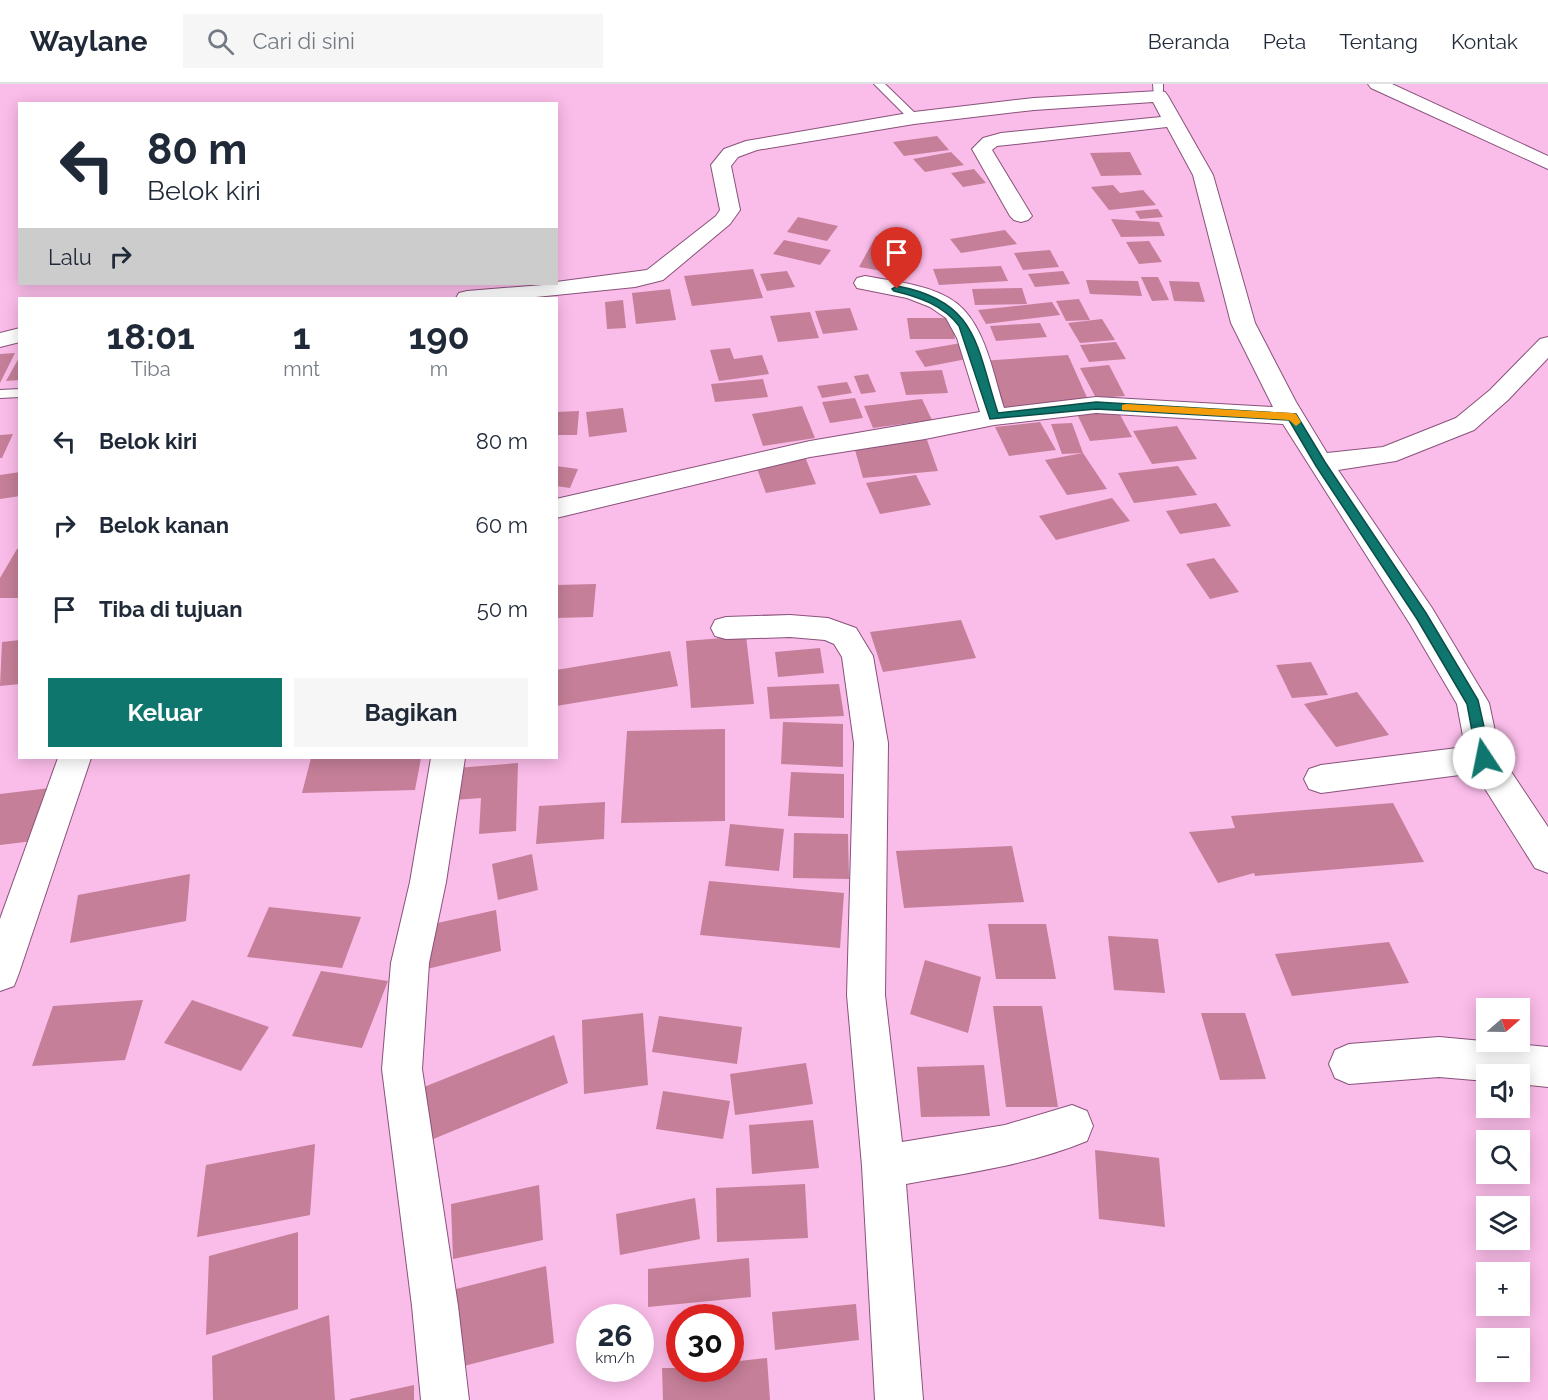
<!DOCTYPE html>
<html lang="id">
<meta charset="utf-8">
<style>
body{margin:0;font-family:Raleway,sans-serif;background:#f6f6f7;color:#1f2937;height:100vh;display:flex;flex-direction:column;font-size:22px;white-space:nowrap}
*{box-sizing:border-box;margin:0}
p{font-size:20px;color:#747a83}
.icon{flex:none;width:33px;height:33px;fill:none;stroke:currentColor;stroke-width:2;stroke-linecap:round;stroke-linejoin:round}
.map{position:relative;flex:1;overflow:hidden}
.sheet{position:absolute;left:18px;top:213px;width:540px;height:462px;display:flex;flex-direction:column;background:#fff;border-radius:0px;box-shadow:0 3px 15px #0003}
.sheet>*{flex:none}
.hud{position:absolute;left:18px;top:18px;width:540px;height:183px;border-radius:0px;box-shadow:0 3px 15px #0003;background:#fff;color:#1f2937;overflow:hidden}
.needle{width:39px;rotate:70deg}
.controls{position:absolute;left:1476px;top:914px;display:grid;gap:12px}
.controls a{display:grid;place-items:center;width:54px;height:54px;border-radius:0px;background:#fff;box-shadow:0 3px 15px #0003;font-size:30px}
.speed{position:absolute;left:576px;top:1220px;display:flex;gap:12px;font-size:30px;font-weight:700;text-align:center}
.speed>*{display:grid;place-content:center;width:78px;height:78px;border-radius:50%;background:#fff;box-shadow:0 3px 15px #0003;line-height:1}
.speed small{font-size:15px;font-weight:400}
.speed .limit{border:9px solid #d22;background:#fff;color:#111}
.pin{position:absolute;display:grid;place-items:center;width:51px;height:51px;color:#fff;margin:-62px -26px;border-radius:50% 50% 50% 0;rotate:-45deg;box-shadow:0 0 6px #0007}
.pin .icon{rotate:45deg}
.me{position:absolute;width:66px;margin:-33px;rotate:349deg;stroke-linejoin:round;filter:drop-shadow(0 0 4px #0008)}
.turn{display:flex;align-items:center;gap:21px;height:126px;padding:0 30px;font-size:27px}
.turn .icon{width:78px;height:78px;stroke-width:2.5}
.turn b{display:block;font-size:42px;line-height:51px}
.then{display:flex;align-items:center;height:57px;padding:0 30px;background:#0003;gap:12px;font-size:22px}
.eta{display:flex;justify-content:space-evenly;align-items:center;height:102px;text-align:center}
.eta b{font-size:36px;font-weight:700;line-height:42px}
.button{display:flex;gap:12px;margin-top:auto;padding:12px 30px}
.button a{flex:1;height:69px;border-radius:0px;background:#0f766e;color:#fff;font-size:24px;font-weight:700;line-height:69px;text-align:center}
.button a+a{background:#f6f6f7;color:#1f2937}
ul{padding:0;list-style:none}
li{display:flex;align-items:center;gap:18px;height:84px;padding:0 30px}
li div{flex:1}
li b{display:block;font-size:22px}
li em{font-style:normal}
header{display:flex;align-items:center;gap:36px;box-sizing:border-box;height:84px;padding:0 30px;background:#fff;border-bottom:2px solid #e0e1e3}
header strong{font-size:28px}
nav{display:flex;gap:33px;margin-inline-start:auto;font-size:21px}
.search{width:420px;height:54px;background:#f6f6f7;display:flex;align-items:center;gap:15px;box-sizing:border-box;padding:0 21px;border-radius:0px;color:#747a83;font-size:22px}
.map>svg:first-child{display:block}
.building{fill:#c57f98}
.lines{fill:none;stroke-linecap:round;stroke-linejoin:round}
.service-casing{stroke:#89527b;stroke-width:2}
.minor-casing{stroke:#89527b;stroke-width:2}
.tertiary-casing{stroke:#89527b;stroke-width:2}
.service{fill:#fff;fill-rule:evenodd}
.minor{fill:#fff;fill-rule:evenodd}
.tertiary{fill:#fff;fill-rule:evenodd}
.route{fill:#0f766e;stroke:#0a4d48;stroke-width:1.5}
.slow{fill:#f59e0b}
</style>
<header>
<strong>Waylane</strong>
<div class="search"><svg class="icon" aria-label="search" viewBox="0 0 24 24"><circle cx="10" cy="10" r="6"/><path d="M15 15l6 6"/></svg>Cari di sini</div>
<nav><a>Beranda</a><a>Peta</a><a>Tentang</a><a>Kontak</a></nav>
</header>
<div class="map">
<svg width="1548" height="1316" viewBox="0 0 1548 1316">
<rect width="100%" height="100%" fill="#fabce9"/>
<!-- building -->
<g class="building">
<path d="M 937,52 L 949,66 L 904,72 L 893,58 Z"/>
<path d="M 951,68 L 964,81 L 925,88 L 913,75 Z"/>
<path d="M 1130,68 L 1142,91 L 1101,92 L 1090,69 Z"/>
<path d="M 974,85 L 986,99 L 963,103 L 951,89 Z"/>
<path d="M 1113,101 L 1120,109 L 1143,106 L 1156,121 L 1109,126 L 1091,103 Z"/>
<path d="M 1158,125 L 1163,133 L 1140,135 L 1135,127 Z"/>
<path d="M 798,133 L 838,142 L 827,157 L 787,148 Z"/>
<path d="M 1111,135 L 1159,138 L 1165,152 L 1121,153 Z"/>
<path d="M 1005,146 L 1017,160 L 961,169 L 950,155 Z"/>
<path d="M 876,152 L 915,159 L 900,190 L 859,183 Z"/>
<path d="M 784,156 L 831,166 L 820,181 L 773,170 Z"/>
<path d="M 1149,157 L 1162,178 L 1139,180 L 1126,158 Z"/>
<path d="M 1050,166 L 1059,183 L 1023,186 L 1014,169 Z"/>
<path d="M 1001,182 L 1008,197 L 939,201 L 933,185 Z"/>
<path d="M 753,185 L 763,214 L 692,222 L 684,192 Z"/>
<path d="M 787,187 L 795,203 L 767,207 L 760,190 Z"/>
<path d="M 1063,187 L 1070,200 L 1035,203 L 1028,190 Z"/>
<path d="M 1141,193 L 1158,193 L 1169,216 L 1152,217 Z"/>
<path d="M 1086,196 L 1138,197 L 1142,212 L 1090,210 Z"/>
<path d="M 1169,197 L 1199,198 L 1205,218 L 1174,217 Z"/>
<path d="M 1022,204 L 1027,220 L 975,221 L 972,205 Z"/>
<path d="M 670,205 L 676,236 L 636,240 L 632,209 Z"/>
<path d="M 1079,215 L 1090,236 L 1066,237 L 1056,217 Z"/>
<path d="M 623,216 L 626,244 L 607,245 L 605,218 Z"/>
<path d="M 1052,218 L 1060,231 L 986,240 L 978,226 Z"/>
<path d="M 850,224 L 858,246 L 823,250 L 815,227 Z"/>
<path d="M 810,228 L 819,254 L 778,258 L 770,232 Z"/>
<path d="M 907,234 L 951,234 L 955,255 L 910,255 Z"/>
<path d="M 1102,235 L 1115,256 L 1080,259 L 1068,239 Z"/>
<path d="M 1040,239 L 1047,253 L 996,257 L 990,242 Z"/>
<path d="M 1116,258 L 1126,275 L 1089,278 L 1080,261 Z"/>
<path d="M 961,259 L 972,274 L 925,283 L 915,267 Z"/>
<path d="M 730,264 L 734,275 L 762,271 L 769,290 L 719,297 L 710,266 Z"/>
<path d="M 15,269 L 0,299 L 0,270 Z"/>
<path d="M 1068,271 L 1089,318 L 998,324 L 980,277 Z"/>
<path d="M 20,272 L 20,296 L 6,297 Z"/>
<path d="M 1109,281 L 1125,312 L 1096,314 L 1080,284 Z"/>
<path d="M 942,286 L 948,309 L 906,311 L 900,288 Z"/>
<path d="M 868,290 L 876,308 L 861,310 L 854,292 Z"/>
<path d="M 763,295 L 768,313 L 715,318 L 711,300 Z"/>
<path d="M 847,298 L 852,309 L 822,314 L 817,302 Z"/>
<path d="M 855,314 L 863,334 L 830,339 L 822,318 Z"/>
<path d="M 922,315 L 932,336 L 873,344 L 864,322 Z"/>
<path d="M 802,322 L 815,354 L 763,362 L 752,330 Z"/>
<path d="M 623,324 L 627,348 L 589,353 L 586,328 Z"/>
<path d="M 1117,325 L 1132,353 L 1090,357 L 1076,328 Z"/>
<path d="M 579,327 L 577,351 L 556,351 L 556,328 Z"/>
<path d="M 1040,338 L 1056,366 L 1009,372 L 995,343 Z"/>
<path d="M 1072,339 L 1083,369 L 1062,370 L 1051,340 Z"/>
<path d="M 1177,342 L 1197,375 L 1152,380 L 1133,347 Z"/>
<path d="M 13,350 L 2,374 L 0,374 L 0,351 Z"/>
<path d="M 926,353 L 938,387 L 863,394 L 853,359 Z"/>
<path d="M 1083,369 L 1107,405 L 1067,411 L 1045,376 Z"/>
<path d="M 805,373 L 816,400 L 766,409 L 756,382 Z"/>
<path d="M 556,382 L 578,385 L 570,404 L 556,402 Z"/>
<path d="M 1178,382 L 1197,411 L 1134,419 L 1118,389 Z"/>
<path d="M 20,388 L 20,412 L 0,415 L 0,391 Z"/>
<path d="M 916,391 L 931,421 L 880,430 L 866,399 Z"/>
<path d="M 1112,414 L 1130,437 L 1056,456 L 1039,432 Z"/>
<path d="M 1216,419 L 1231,442 L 1180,450 L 1166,427 Z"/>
<path d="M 17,465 L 20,465 L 20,514 L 0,514 L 0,494 Z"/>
<path d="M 1214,474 L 1239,508 L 1210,515 L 1186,480 Z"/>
<path d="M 596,500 L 593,533 L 556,534 L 556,501 Z"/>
<path d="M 961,536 L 976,574 L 883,588 L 870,548 Z"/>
<path d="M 746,552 L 754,620 L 691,624 L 686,557 Z"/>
<path d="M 20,556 L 20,600 L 0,602 L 2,558 Z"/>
<path d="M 820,564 L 824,589 L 778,593 L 775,568 Z"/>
<path d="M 670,567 L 678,602 L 556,622 L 556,586 Z"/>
<path d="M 1311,578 L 1328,611 L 1292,614 L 1276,581 Z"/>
<path d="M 839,600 L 844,632 L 770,635 L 767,603 Z"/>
<path d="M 1357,608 L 1389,651 L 1336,663 L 1304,620 Z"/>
<path d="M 783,638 L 843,640 L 843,683 L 781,680 Z"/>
<path d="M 725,645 L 725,737 L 621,739 L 627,647 Z"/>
<path d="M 311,674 L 421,674 L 415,706 L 302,709 Z"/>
<path d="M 518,679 L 516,747 L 479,750 L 481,714 L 454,716 L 457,684 Z"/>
<path d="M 791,688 L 844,690 L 844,734 L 788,732 Z"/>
<path d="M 58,703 L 41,756 L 0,761 L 0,710 Z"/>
<path d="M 605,718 L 604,755 L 536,760 L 539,722 Z"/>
<path d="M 1393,719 L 1424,778 L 1255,792 L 1254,789 L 1218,799 L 1189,748 L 1235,744 L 1231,732 Z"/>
<path d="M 730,740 L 784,745 L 779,787 L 725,782 Z"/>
<path d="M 794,749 L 848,750 L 849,795 L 793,794 Z"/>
<path d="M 1012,762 L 1024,818 L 904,824 L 896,767 Z"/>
<path d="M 532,770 L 538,806 L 498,816 L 492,780 Z"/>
<path d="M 190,790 L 186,837 L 70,859 L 78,811 Z"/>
<path d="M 709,797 L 844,809 L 840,864 L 700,851 Z"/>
<path d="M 269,823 L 361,833 L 342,884 L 247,873 Z"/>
<path d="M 496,826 L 501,867 L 427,885 L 424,842 Z"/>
<path d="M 988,840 L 1046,840 L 1056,895 L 996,895 Z"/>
<path d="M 1108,852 L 1158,855 L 1165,909 L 1114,906 Z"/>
<path d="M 1389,858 L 1409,899 L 1292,912 L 1275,870 Z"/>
<path d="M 925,876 L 981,893 L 968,949 L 910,930 Z"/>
<path d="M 321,887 L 388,897 L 362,964 L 292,952 Z"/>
<path d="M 143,916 L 125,976 L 32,982 L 53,922 Z"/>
<path d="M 192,916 L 269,943 L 241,987 L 164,959 Z"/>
<path d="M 993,922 L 1042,922 L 1058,1023 L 1006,1023 Z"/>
<path d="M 643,929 L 648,1001 L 584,1010 L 582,936 Z"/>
<path d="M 1201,929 L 1245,929 L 1266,995 L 1220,996 Z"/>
<path d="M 659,932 L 742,943 L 737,980 L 652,968 Z"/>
<path d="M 554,951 L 568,999 L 431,1056 L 419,1005 Z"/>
<path d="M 806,979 L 813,1020 L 735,1031 L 730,990 Z"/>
<path d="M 984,981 L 990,1032 L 921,1033 L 917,983 Z"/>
<path d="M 663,1007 L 730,1017 L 723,1055 L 656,1045 Z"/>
<path d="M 813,1036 L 819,1084 L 752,1090 L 749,1041 Z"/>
<path d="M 315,1060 L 310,1131 L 197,1153 L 206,1081 Z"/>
<path d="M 1095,1066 L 1159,1074 L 1165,1143 L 1099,1135 Z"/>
<path d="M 805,1100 L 808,1154 L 717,1158 L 716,1104 Z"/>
<path d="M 539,1101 L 543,1156 L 453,1175 L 451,1120 Z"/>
<path d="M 695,1114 L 700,1155 L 620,1171 L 616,1130 Z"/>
<path d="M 298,1148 L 298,1225 L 206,1251 L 209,1172 Z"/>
<path d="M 749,1174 L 751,1213 L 648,1223 L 648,1185 Z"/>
<path d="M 546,1182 L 554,1259 L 460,1283 L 456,1205 Z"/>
<path d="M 856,1220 L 859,1256 L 775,1266 L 772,1228 Z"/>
<path d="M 329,1231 L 335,1316 L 213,1316 L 212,1272 Z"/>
<path d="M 767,1274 L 770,1316 L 663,1316 L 662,1284 L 730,1284 L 730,1278 Z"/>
<path d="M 414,1301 L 414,1316 L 350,1316 L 350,1315 Z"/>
</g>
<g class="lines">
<defs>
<g id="service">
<path d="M 874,0 L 885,0 L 918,32 L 918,36 L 910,36 Z"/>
<path d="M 1153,0 L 1163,0 L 1163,14 L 1154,12 Z"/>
<path d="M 20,305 L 20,313 L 0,314 L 0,306 Z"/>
</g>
<g id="minor">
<path d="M 1159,7 L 1165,8 L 1168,12 L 1213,91 L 1255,239 L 1296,318 L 1327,369 L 1383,363 L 1456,334 L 1490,306 L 1540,255 L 1548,253 L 1548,274 L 1508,316 L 1474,346 L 1396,377 L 1338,386 L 1432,524 L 1489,619 L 1500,671 L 1548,743 L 1548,789 L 1535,784 L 1475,689 L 1321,709 L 1309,705 L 1304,695 L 1309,685 L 1321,681 L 1465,663 L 1457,620 L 1410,540 L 1283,340 L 1096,329 L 994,341 L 925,355 L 810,373 L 556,434 L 556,415 L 810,357 L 980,328 L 957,254 L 946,234 L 930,223 L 907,214 L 857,204 L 854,199 L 857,194 L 865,192 C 896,198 941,201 964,226 C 987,251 994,293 1004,324 L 1096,313 L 1273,323 L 1231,239 L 1193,91 L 1167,43 L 997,62 L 992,66 L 1032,132 L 1028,136 L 1021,138 L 1014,136 L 1010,132 L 972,65 L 983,54 L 1001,49 L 1161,33 L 1153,18 L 1034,26 L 914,40 L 757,66 L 738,73 L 731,82 L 740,126 L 730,140 L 663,196 L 635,203 L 526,214 L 456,214 L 459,209 L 467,207 L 556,200 L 556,198 L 647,186 L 716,132 L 720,126 L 711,81 L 724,65 L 746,57 L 914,28 L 1034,14 Z"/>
<path d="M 20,244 L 20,258 L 0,263 L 0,249 Z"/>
<path d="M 790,531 L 828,534 L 856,544 L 873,572 L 888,659 L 885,911 L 902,1058 L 1005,1041 L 1072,1021 L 1087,1027 L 1093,1042 L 1087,1057 C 1029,1081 967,1089 906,1100 L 923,1316 L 875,1316 L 862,1082 L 847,911 L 854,659 L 842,573 L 834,560 L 825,556 L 790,553 L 726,555 L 715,552 L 711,544 L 715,536 L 726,533 Z"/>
<path d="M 58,674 L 91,674 L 19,889 L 14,902 L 0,907 L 0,835 Z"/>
<path d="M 431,674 L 465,674 L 446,798 L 429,879 L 422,985 L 458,1222 L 469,1316 L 421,1316 L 412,1222 L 382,985 L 391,879 L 410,798 Z"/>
<path d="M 1439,953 L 1548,963 L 1548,1003 L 1520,1000 L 1520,990 L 1486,990 L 1486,997 L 1439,993 L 1349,1000 L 1335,994 L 1329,980 L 1335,966 L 1349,960 Z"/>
</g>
<path id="tertiary" d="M 1368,0 L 1392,0 L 1548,72 L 1548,85 L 1371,4 Z"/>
</defs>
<!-- service casing -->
<use href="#service" class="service-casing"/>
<!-- minor casing -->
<use href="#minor" class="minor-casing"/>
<!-- tertiary casing -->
<use href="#tertiary" class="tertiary-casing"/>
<!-- service -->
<use href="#service" class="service"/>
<!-- minor -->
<use href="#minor" class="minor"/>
<!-- tertiary -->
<use href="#tertiary" class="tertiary"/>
</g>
<!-- route -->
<path class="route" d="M 897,202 C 978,217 976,262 998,329 L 1096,318 L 1296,330 L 1325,378 L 1426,529 L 1478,616 L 1491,674 L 1489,678 L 1479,678 L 1477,674 L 1467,620 L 1417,535 L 1316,382 L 1289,336 L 1096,325 L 990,335 L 959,242 C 943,221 919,213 894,207 L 892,205 Z"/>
<!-- slow -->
<path class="slow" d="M 1126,320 L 1292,329 L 1296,330 L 1301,338 L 1296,342 L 1289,336 L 1122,326 L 1122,321 Z"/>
</svg>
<div class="controls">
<a><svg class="needle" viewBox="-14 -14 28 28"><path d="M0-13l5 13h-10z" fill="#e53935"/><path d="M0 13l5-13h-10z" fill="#747a83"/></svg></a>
<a><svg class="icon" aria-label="sound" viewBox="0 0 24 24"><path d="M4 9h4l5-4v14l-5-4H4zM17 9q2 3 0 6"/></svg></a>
<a><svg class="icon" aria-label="search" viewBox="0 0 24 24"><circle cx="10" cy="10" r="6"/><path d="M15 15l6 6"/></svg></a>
<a><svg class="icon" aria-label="layers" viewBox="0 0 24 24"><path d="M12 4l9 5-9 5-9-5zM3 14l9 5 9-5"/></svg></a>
<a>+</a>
<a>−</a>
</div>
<div class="speed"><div>26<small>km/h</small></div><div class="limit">30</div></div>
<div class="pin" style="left:897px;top:205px;background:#d93025"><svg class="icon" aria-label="arrive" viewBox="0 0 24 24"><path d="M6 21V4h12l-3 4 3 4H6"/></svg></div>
<svg class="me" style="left:1484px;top:674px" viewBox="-20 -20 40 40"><circle r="19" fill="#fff"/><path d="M0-13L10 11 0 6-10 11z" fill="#0f766e"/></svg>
<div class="hud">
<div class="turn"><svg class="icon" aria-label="left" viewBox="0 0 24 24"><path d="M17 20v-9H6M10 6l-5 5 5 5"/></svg><div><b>80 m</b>Belok kiri</div></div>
<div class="then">Lalu<svg class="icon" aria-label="right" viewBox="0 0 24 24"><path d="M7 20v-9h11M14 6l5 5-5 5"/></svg></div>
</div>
<section class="sheet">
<div class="eta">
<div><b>18:01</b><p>Tiba</p></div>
<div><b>1</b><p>mnt</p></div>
<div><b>190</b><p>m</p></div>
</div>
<ul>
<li><svg class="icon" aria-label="left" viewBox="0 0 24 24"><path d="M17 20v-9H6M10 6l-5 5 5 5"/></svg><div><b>Belok kiri</b></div><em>80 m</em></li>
<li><svg class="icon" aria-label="right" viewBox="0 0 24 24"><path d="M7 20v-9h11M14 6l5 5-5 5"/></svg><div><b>Belok kanan</b></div><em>60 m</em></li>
<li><svg class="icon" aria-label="arrive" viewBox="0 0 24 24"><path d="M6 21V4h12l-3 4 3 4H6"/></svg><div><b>Tiba di tujuan</b></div><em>50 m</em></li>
</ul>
<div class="button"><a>Keluar</a><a>Bagikan</a></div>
</section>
</div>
